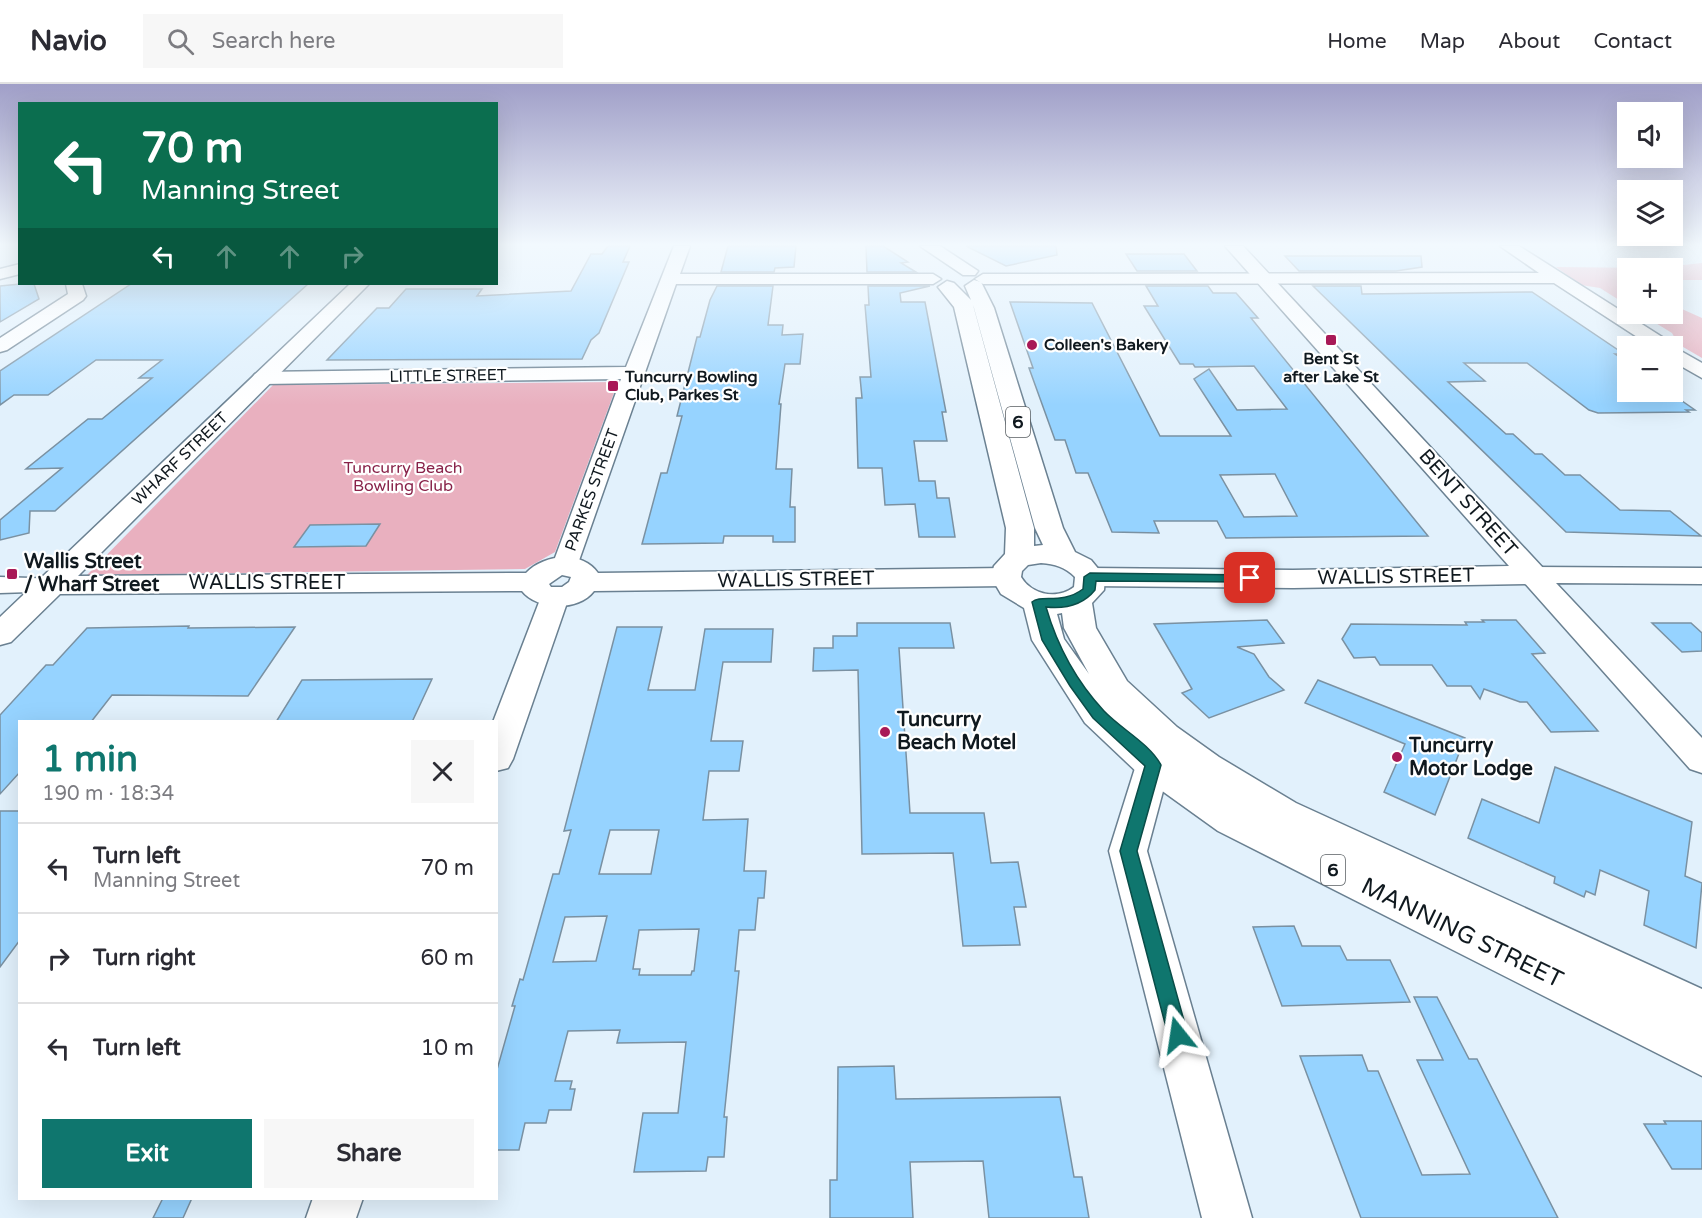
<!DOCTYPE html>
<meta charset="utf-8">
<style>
body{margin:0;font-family:"Varela Round",sans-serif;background:#f7f7f7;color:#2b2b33;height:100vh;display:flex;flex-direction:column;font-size:22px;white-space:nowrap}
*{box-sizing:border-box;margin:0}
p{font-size:20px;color:#7c7c81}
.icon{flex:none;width:33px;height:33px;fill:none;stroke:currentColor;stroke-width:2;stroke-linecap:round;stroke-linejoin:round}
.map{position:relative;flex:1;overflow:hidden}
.side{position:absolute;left:18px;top:636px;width:480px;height:480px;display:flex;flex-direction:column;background:#fff;border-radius:0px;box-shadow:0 6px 24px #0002}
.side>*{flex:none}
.guide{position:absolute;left:18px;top:18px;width:480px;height:183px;border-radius:0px;box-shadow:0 6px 24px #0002;background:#0b6e4f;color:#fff;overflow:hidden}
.fabs{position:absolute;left:1617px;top:18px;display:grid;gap:12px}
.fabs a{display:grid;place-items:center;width:66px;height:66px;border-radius:0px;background:#fff;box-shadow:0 6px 24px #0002;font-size:30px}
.pin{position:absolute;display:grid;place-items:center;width:51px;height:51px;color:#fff;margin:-26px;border-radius:12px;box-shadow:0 3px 9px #0006}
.me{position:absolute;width:66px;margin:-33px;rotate:345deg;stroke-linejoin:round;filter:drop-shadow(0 0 4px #0008)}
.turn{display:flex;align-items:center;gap:21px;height:126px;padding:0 24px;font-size:27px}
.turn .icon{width:78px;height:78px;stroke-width:2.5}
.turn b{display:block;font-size:42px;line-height:51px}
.lanes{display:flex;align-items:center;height:57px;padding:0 24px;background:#0003;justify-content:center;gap:30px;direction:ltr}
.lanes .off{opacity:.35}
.round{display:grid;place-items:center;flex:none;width:63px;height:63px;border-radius:0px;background:#f7f7f7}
.headline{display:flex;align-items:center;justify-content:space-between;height:102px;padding:0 24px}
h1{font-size:36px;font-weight:700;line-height:45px;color:#0f766e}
.cta{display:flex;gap:12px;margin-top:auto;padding:12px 24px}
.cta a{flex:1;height:69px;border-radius:0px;background:#0f766e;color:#fff;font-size:24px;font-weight:700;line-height:69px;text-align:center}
.cta a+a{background:#f7f7f7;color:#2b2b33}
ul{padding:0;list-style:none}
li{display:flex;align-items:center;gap:18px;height:90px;padding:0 24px;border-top:2px solid #e1e1e2}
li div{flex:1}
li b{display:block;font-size:22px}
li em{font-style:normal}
header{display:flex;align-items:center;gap:36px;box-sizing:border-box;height:84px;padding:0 30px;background:#fff;border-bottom:2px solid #e1e1e2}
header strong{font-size:28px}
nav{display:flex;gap:33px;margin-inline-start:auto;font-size:21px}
.search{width:420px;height:54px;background:#f7f7f7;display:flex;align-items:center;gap:15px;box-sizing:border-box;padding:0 21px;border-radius:0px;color:#7c7c81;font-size:22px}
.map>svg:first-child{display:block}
.green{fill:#e9b0bf}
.building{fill:#96d3ff;stroke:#7a91a2;stroke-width:1.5;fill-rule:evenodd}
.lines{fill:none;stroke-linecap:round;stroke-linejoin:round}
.minor-casing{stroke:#6a8091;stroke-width:3}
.tertiary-casing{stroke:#6a8091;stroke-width:3}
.primary-casing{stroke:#6a8091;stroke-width:3}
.minor{fill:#fff;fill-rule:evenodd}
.tertiary{fill:#fff;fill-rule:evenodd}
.primary{fill:#fff;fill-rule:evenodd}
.route{fill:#0f766e;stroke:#0a4d48;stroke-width:1.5}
.poi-dot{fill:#a81957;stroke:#fff;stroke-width:2}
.labels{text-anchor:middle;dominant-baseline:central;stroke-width:4.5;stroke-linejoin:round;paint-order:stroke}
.far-poi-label{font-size:16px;font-weight:bold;fill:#10191f;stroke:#fff;text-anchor:start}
.far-street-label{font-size:16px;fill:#10191f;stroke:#fff}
.far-park-label{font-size:16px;fill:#882249;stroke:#fff}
.shield{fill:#fff;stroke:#585e62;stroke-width:1.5}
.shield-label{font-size:18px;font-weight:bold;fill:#10191f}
.street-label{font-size:20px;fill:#10191f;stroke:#fff}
.poi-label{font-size:20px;font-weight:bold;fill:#10191f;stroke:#fff;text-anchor:start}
.near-street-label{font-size:24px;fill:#10191f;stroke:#fff}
</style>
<header>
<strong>Navio</strong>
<div class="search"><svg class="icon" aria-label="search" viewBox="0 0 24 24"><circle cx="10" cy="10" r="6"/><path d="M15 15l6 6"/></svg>Search here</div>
<nav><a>Home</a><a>Map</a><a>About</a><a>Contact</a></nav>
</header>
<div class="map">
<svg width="1702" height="1134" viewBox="0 0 1702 1134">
<rect width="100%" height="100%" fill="#e2f1fc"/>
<!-- green -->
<g class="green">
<path d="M 1702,179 L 1702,196 L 1673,196 L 1672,184 L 1655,184 Z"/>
<path d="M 1556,183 L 1655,184 L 1628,184 L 1627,221 L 1600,204 L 1581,201 Z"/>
<path d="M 1673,221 L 1702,234 L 1702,274 L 1678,260 L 1672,249 L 1641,230 L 1672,230 Z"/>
<path d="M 618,298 L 555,468 L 525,485 L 87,491 L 273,301 Z"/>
</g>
<!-- building -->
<g class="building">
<path d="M 608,162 L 630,162 L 623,178 L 629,178 L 599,249 L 591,256 L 582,275 L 327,276 L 377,224 L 389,224 L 406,205 L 482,205 L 477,212 L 571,207 L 591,170 L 602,170 Z"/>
<path d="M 728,162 L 796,162 L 794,183 L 775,184 L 774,188 L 721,188 Z"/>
<path d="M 866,162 L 883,162 L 908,178 L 901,179 L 916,188 L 867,188 Z"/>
<path d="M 966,162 L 1056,162 L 1057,171 L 1006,182 Z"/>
<path d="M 1126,170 L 1184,170 L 1197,187 L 1137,187 Z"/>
<path d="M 1285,172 L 1421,172 L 1422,183 L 1396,187 L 1299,187 Z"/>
<path d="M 20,200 L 34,200 L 39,215 L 0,238 L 0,202 Z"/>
<path d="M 131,200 L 308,200 L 55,427 L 30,427 L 29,449 L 0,456 L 0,436 L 62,384 L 26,385 L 88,335 L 102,335 L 152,294 L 139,294 L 162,276 L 96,276 L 48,311 L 14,311 L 0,321 L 0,287 Z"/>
<path d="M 717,202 L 773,202 L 768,241 L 783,241 L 782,251 L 803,250 L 800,280 L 785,280 L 779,320 L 781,320 L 776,385 L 792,385 L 790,423 L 795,423 L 795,458 L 773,458 L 773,452 L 724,452 L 723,459 L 642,460 L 661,389 L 667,389 L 682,332 L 677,332 L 697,253 L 700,253 L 710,216 Z"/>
<path d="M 868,202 L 930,202 L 900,209 L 901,218 L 925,218 L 946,328 L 942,328 L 947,357 L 914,357 L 919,397 L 935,397 L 937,414 L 949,414 L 955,453 L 919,453 L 915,420 L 885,421 L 882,384 L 858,384 L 856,314 L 862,314 L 860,293 L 871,293 L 865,221 L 869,221 Z"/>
<path d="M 1146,202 L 1208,202 L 1213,209 L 1236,209 L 1258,234 L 1251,234 L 1428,452 L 1226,454 L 1217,437 L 1154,437 L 1159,449 L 1112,448 L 1088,389 L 1076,389 L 1065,356 L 1055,356 L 1029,284 L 1033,284 L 1010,218 L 1092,219 L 1160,352 L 1231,352 L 1194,295 L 1209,285 L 1237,326 L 1287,325 L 1254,282 L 1195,283 L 1193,280 L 1180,280 L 1144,222 L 1158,222 ZM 1275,390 L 1297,432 L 1244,433 L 1220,391 Z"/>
<path d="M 1313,202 L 1361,202 L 1362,210 L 1532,208 L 1624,270 L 1615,270 L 1628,279 L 1628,308 L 1669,308 L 1695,326 L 1686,326 L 1689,328 L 1598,329 L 1589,326 L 1527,279 L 1464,279 L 1485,297 L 1448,298 L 1506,350 L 1513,350 L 1535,370 L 1542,370 L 1565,391 L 1580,391 L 1620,426 L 1670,427 L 1701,452 L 1566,448 Z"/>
<path d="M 380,440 L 366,462 L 294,463 L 310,441 Z"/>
<path d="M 1267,536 L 1284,559 L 1237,563 L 1254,570 L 1269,593 L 1284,606 L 1209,634 L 1182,609 L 1192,605 L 1154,540 Z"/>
<path d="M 1482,536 L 1516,536 L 1545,569 L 1532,570 L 1598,647 L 1551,648 L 1527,618 L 1520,618 L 1484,605 L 1480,615 L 1471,602 L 1447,602 L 1432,581 L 1380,581 L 1375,573 L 1354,574 L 1342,555 L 1351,540 L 1467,541 L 1465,538 L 1484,538 Z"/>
<path d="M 857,539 L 950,539 L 954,564 L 899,564 L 910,729 L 984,729 L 991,779 L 1018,778 L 1026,823 L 1014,823 L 1020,861 L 963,862 L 953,769 L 862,770 L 858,586 L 813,587 L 814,564 L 833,564 L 833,552 L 857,552 Z"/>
<path d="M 1652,539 L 1691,539 L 1702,549 L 1702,567 L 1682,568 Z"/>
<path d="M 189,542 L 188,544 L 295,543 L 248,612 L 112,611 L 91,638 L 20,638 L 20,688 L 0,710 L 0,631 L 46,581 L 53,581 L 87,544 Z"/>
<path d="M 617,543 L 662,543 L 648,606 L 695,606 L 705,545 L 773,545 L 771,578 L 723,578 L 711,657 L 743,657 L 739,687 L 709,687 L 703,736 L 748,735 L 744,787 L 766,787 L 764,814 L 758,814 L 755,846 L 739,846 L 735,887 L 739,887 L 724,1033 L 727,1033 L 724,1073 L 708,1073 L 706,1087 L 634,1088 L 643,1029 L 678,1029 L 686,958 L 617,959 L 620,946 L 568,947 L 555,997 L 572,997 L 570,1005 L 575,1005 L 571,1026 L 549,1026 L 546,1039 L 525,1039 L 519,1066 L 496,1066 L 496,989 L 515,922 L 512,922 L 520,895 L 523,896 L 531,868 L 553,790 L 559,790 L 571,746 L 564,747 ZM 610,746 L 659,746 L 651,790 L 599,790 ZM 607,832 L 596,877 L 553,878 L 565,833 ZM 699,845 L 694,887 L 692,887 L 691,891 L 639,891 L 640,885 L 633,885 L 639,846 Z"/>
<path d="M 432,595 L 412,638 L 276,638 L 302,596 Z"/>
<path d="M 1318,596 L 1465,654 L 1435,731 L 1384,708 L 1405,660 L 1305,619 Z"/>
<path d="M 1555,683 L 1692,738 L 1685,792 L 1702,799 L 1696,864 L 1644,841 L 1649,807 L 1600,786 L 1595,811 L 1586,807 L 1584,813 L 1554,799 L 1555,793 L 1468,754 L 1482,715 L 1539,739 Z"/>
<path d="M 0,727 L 20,727 L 20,856 L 0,883 Z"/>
<path d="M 1294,842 L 1302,862 L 1340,862 L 1347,876 L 1390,876 L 1410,918 L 1282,922 L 1253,843 Z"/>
<path d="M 1414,913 L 1437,913 L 1469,975 L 1477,975 L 1558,1134 L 1361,1134 L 1300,972 L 1362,971 L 1368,987 L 1378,987 L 1422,1091 L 1470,1090 L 1417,976 L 1443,976 Z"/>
<path d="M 894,982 L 896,1015 L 1060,1013 L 1074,1093 L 1082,1093 L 1089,1134 L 989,1134 L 983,1077 L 910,1078 L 913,1134 L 830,1134 L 830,1096 L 837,1096 L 838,983 Z"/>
<path d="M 1664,1037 L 1702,1037 L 1702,1085 L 1672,1085 L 1644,1040 L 1666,1040 Z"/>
<path d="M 163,1114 L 192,1114 L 183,1134 L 153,1134 Z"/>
</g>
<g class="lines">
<defs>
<g id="minor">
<path d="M 674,162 L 690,162 L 680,190 L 933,190 L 941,195 L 933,200 L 676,200 L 575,488 L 565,490 L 555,488 L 552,482 L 621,295 L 262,300 L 255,298 L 252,294 L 255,290 L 262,288 L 626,283 Z"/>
<path d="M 1500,162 L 1519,162 L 1670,258 L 1672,262 L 1702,279 L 1702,294 L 1672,277 L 1672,262 L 1651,262 L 1554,199 L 983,200 L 975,195 L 983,190 L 1539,189 Z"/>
<path d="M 20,180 L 20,190 L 0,195 L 0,185 Z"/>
<path d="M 66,200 L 82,200 L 86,212 L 83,216 L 7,266 L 0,268 L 0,254 L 68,210 Z"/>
<path d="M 1533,483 L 1702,484 L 1702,500 L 1556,499 L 1702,654 L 1702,689 L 1690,685 L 1523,497 L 1519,491 L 1523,485 Z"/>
<path d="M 0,493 L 61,495 L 65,501 L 61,507 L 0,509 Z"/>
<path d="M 555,504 L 565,507 L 569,513 L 513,675 L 508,684 L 496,687 L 496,638 L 493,638 L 541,513 L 545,507 Z"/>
<path d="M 1153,668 L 1165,672 L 1170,681 L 1147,767 L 1252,1134 L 1202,1134 L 1109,767 L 1136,681 L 1141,672 Z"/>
<path d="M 313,1114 L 363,1114 L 356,1134 L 306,1134 Z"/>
</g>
<g id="tertiary">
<path d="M 1225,162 L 1243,162 L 1544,485 L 1548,491 L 1544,497 L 1533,500 L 1293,504 L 1090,502 L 1079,499 L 1075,493 L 1079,487 L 1090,484 L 1293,486 L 1509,482 Z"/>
<path d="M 350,200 L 369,200 L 78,492 L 526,489 C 544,470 582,466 598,489 L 1006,484 L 1017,487 L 1021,493 L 1017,499 L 1006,502 L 594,507 C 578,528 537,526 522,507 L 60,510 L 11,558 L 0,561 L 0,533 ZM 562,491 L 571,493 L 569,498 L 562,503 L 551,503 L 549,500 Z"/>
</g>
<g id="primary">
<path d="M 920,162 L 940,162 L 978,187 L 975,191 L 963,191 Z"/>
<path d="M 974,196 L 981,198 L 994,224 L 1063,444 L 1075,468 L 1091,476 L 1105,493 L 1104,506 L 1092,519 L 1096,544 L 1127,597 L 1177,643 L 1219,673 L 1296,719 L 1702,905 L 1702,992 L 1218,747 L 1140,691 L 1085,639 L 1032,556 L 1024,524 L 1001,510 L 991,493 L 994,482 L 1005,470 L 1006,444 L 954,223 L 938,203 L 947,197 L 954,199 L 971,216 L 965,202 ZM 973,221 L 974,224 L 1035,444 L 1043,461 L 1034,462 L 1034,444 ZM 1041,479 C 1055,480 1065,483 1075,493 L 1074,503 C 1057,516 1032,511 1021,493 L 1022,487 L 1028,481 ZM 1062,529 L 1064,544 L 1089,590 L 1064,555 L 1057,530 Z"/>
</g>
</defs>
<!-- minor casing -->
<use href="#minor" class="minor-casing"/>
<!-- tertiary casing -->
<use href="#tertiary" class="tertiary-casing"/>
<!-- primary casing -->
<use href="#primary" class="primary-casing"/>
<!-- minor -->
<use href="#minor" class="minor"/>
<!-- tertiary -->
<use href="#tertiary" class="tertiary"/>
<!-- primary -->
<use href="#primary" class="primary"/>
</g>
<!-- sky -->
<linearGradient id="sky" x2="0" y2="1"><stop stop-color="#a09fc8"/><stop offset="0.5" stop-color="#f2f9fe"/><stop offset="1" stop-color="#f2f9fe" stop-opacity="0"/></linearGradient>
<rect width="1702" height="321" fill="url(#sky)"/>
<!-- route -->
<path class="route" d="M 1090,489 L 1250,491 L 1256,494 L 1250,498 L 1096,497 L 1095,506 C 1083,521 1065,525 1046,523 C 1057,561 1077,598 1104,627 C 1121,645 1149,659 1161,681 L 1137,767 L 1188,951 L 1185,957 L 1178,960 L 1171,957 L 1168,951 L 1120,767 L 1145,682 L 1093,634 L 1070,602 L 1042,556 L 1032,518 C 1041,510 1062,521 1083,505 L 1084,493 Z"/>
<!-- markers -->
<g class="poi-dot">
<rect x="1325" y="250" width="12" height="12" rx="3"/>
<circle cx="1032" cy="261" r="6"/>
<rect x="607" y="296" width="12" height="12" rx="3"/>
<rect x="6" y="484" width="12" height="12" rx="3"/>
<circle cx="885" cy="648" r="6"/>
<circle cx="1397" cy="673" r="6"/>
</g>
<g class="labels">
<!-- far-poi labels -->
<g class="far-poi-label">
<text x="1044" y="261">Colleen's Bakery</text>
<text x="1331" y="275" text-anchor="middle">Bent St<tspan x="1331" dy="18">after Lake St</tspan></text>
<text x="625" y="293">Tuncurry Bowling<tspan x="625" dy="18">Club, Parkes St</tspan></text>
</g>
<!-- far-street labels -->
<g class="far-street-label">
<text transform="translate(448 292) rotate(-1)">LITTLE STREET</text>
<text transform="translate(180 375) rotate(-44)">WHARF STREET</text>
<text transform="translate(592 406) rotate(-70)">PARKES STREET</text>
</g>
<!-- far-park labels -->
<g class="far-park-label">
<text x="403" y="384">Tuncurry Beach<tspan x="403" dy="18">Bowling Club</tspan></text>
</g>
<!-- shield labels -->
<g class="shield">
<rect x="1006" y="323" width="24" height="30" rx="4.5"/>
<rect x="1321" y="771" width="24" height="30" rx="4.5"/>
</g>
<g class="shield-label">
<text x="1018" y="338">6</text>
<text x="1333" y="786">6</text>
</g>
<!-- street labels -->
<g class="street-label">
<text transform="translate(1468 419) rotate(48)">BENT STREET</text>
<text transform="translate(1396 493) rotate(-1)">WALLIS STREET</text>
<text transform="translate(796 496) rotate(-1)">WALLIS STREET</text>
<text x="267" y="499">WALLIS STREET</text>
</g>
<!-- poi labels -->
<g class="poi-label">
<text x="24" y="478">Wallis Street<tspan x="24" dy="23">/ Wharf Street</tspan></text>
<text x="897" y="636">Tuncurry<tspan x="897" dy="23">Beach Motel</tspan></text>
<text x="1409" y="662">Tuncurry<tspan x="1409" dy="23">Motor Lodge</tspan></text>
</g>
<!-- near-street labels -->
<g class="near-street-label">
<text transform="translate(1462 849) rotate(26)">MANNING STREET</text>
</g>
</g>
</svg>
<div class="fabs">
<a><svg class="icon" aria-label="sound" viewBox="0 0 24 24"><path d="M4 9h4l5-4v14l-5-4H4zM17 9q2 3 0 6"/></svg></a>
<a><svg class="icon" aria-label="layers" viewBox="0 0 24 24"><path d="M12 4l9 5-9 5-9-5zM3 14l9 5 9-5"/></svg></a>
<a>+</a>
<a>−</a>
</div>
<div class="pin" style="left:1250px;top:494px;background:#d93025"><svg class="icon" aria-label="arrive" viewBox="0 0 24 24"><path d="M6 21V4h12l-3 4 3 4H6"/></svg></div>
<svg class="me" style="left:1178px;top:951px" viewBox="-20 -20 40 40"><path d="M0-17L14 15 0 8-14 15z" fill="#0f766e" stroke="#fff" stroke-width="4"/></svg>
<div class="guide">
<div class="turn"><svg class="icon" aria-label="left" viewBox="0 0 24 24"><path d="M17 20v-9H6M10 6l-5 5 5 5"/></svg><div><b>70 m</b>Manning Street</div></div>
<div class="lanes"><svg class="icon" aria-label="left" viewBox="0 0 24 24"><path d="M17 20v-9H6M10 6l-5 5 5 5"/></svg><svg class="icon off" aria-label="ahead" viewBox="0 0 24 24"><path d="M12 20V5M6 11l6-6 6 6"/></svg><svg class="icon off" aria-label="ahead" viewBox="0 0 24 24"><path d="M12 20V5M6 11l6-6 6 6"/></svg><svg class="icon off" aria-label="right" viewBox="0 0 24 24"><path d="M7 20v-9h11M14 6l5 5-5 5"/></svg></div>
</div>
<section class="side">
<div class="headline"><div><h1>1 min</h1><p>190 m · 18:34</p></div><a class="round"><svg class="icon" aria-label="close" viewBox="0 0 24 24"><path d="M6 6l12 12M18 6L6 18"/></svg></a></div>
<ul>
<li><svg class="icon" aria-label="left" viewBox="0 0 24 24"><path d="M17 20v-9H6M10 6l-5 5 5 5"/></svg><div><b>Turn left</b><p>Manning Street</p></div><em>70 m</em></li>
<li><svg class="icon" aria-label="right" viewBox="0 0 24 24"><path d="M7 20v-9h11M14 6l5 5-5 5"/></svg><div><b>Turn right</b></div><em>60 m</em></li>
<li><svg class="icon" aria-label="left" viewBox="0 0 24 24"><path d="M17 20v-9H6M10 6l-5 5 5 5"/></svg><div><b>Turn left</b></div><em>10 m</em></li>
</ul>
<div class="cta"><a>Exit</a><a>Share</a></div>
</section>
</div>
